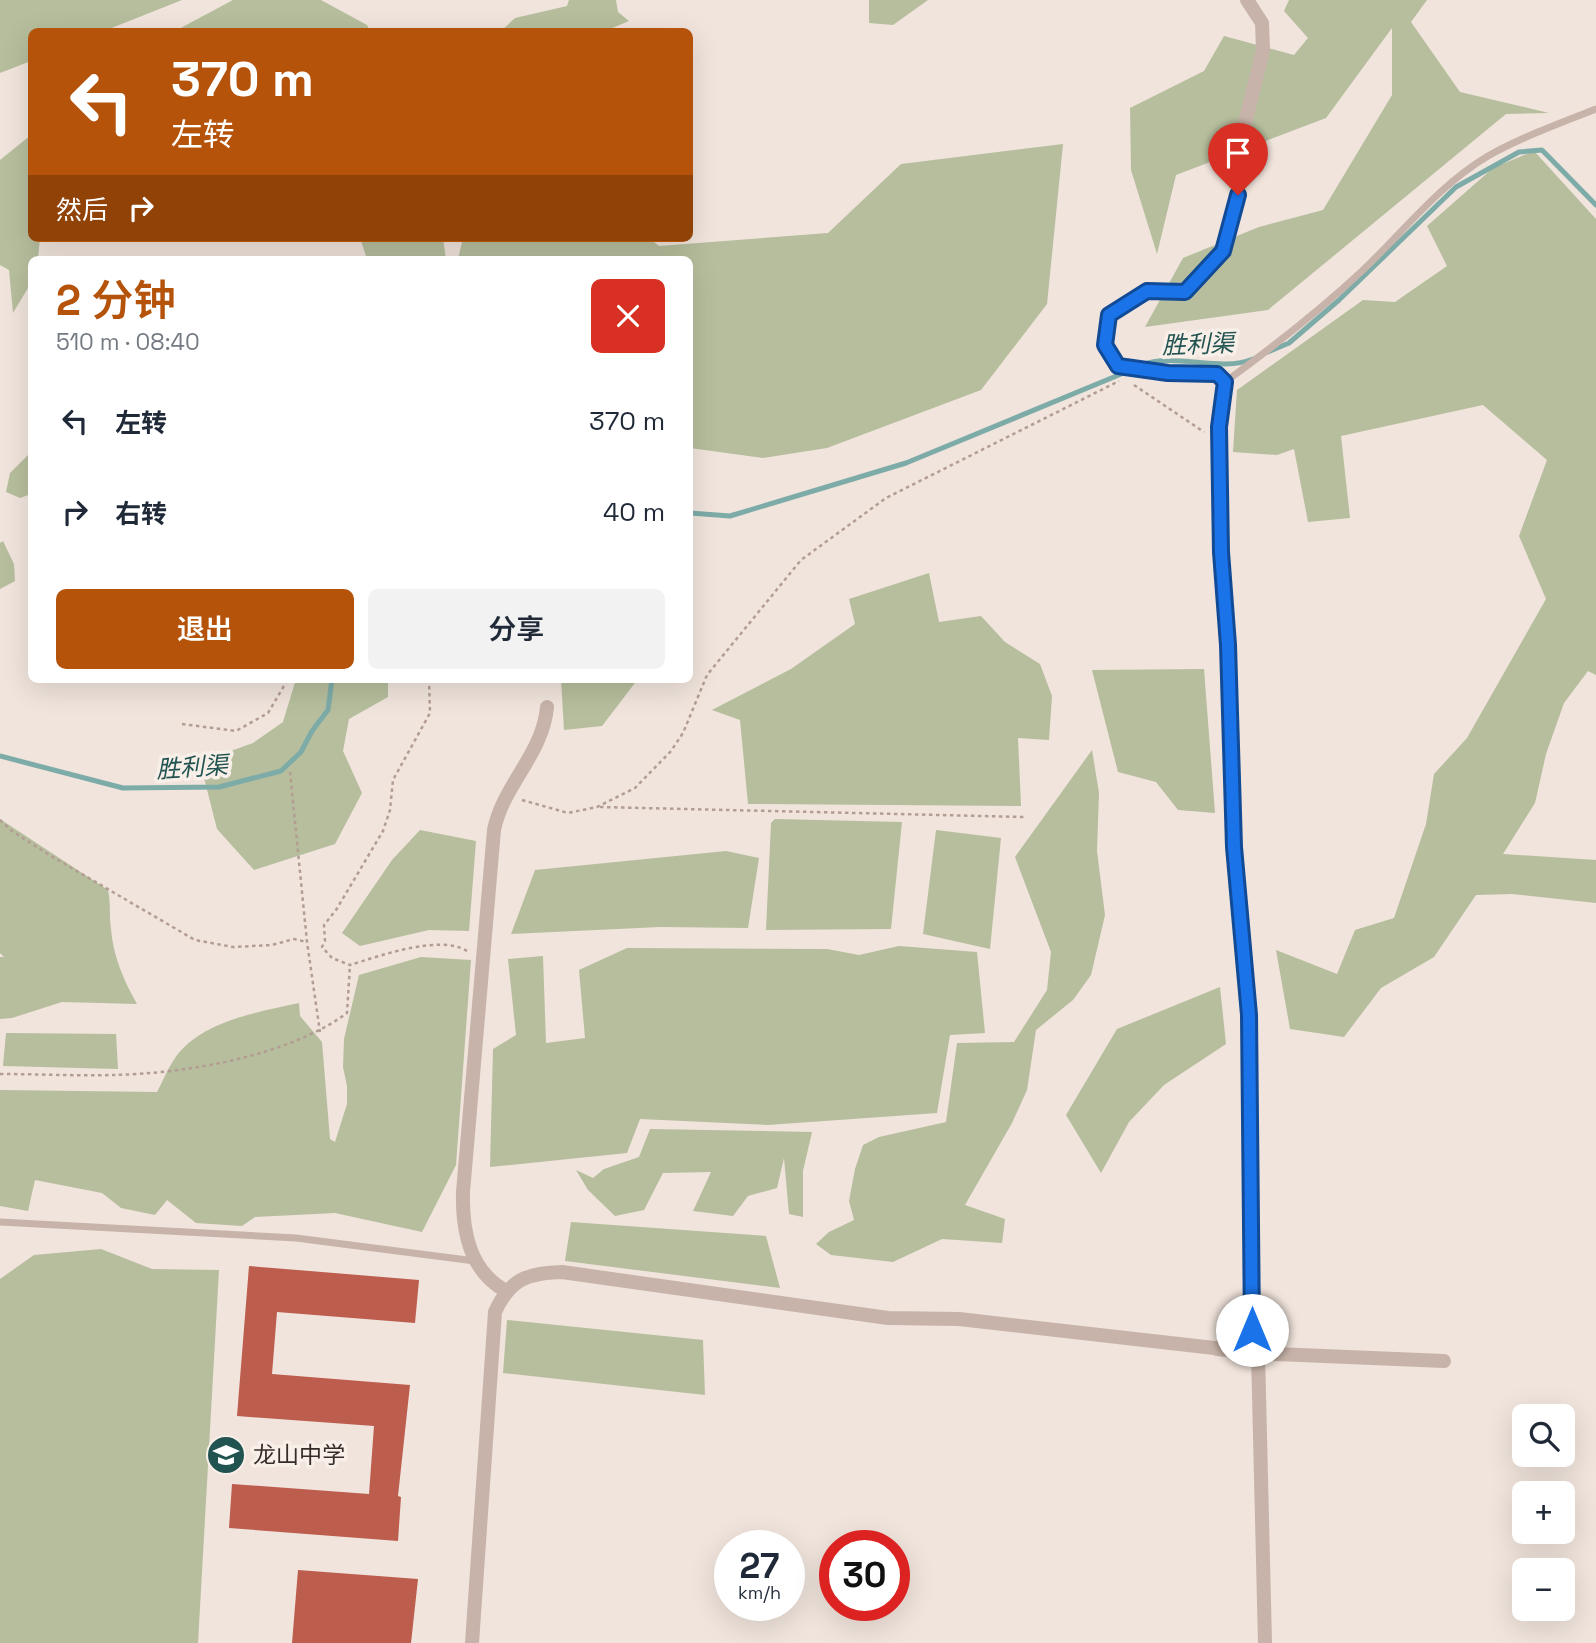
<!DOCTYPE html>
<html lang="zh">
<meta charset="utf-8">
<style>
body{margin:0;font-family:"Space Grotesk","Noto Sans SC",sans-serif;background:#f2f2f3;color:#1f2937;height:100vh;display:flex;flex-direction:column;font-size:26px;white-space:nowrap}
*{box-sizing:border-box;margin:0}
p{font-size:23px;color:#747a83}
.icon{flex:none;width:38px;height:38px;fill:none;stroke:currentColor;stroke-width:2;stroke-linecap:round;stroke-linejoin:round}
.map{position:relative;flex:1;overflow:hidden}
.details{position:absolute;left:28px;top:256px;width:665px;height:427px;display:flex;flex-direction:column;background:#fff;border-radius:10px;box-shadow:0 7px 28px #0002}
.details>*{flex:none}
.guide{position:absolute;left:28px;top:28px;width:665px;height:214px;border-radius:10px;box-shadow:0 7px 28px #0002;background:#b45309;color:#fff;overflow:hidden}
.fabs{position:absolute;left:1512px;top:1404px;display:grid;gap:14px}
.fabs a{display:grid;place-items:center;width:63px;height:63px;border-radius:10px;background:#fff;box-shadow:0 7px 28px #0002;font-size:35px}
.speed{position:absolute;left:714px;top:1530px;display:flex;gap:14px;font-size:35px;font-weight:700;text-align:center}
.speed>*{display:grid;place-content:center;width:91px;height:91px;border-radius:50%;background:#fff;box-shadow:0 7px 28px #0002;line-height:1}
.speed small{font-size:18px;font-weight:400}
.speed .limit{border:10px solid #d22;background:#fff;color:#111}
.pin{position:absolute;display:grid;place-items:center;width:60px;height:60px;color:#fff;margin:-72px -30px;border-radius:50% 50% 50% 0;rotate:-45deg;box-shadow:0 0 7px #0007}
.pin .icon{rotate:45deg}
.me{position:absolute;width:77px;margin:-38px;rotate:0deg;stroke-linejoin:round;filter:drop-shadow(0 0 5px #0008)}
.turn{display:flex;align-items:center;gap:24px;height:147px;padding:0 28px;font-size:32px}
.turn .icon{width:91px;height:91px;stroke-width:2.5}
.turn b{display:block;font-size:49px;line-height:60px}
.then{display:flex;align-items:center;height:66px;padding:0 28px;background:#0003;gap:14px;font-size:26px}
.round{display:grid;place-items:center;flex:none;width:74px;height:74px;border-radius:10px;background:#f2f2f3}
.headline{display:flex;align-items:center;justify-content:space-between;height:119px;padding:0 28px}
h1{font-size:42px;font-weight:600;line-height:52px;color:#b45309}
.primary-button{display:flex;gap:14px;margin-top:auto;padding:14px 28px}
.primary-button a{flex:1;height:80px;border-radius:10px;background:#b45309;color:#fff;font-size:28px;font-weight:600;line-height:80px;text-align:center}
.primary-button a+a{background:#f2f2f3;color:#1f2937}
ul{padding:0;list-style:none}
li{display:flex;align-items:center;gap:21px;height:91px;padding:0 28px}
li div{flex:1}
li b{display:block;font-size:26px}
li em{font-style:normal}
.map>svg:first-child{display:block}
.green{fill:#b6be9d}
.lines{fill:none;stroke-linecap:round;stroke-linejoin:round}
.stream{stroke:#7daba8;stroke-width:5}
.building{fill:#bc5d4e}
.path{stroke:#b39d93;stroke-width:2.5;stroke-dasharray:3.5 3.5;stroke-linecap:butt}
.lane{stroke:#c7b3a9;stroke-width:7}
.street{stroke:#c7b3a9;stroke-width:14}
.route-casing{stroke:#114b97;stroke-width:18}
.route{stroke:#1a73e8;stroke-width:12}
.labels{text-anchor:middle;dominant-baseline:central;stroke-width:7;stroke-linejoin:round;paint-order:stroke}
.poi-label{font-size:23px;fill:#352b28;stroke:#f8efe8;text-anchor:start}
.water-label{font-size:24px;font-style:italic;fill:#215351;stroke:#f8efe8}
</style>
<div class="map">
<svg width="1596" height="1643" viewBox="0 0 1596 1643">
<rect width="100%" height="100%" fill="#f0e4dc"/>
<!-- green -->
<g class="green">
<path d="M 0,0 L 182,0 L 104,31 L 32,32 L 31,61 L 0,73 Z"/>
<path d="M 233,0 L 321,0 L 367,25 L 370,31 L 175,31 Z"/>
<path d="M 569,0 L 616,0 L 618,12 L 629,21 L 605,31 L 501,31 L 515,18 L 567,6 Z"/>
<path d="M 869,0 L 928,0 L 893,25 L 869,23 Z"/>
<path d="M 1289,0 L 1427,0 L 1411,22 L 1460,92 L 1549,113 L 1506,114 L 1268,310 L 1145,327 L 1183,258 L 1259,227 L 1323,210 L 1392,95 L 1392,28 L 1326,118 L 1176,175 L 1157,254 L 1131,170 L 1130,108 L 1204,71 L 1224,36 L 1294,55 L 1308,38 L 1284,11 Z"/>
<path d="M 31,135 L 32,238 L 40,238 L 38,259 L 32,259 L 31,283 L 13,313 L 9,270 L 0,265 L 0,160 Z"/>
<path d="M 1063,144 L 1047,304 L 981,390 L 827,448 L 763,458 L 690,448 L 690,259 L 458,259 L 463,238 L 649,238 L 659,246 L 828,233 L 901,164 Z"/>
<path d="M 1534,151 L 1596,219 L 1596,675 L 1588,671 L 1564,703 L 1546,754 L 1535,803 L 1503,854 L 1596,860 L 1596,903 L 1512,894 L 1476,895 L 1434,957 L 1381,988 L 1344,1037 L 1290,1029 L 1276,950 L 1337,974 L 1355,930 L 1394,918 L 1426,824 L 1434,774 L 1467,738 L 1546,599 L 1519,536 L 1547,460 L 1483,405 L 1341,436 L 1350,518 L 1308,522 L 1294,449 L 1277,455 L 1233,452 L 1237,390 L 1363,300 L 1395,302 L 1447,266 L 1427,226 L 1493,168 Z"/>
<path d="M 360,238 L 443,238 L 446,259 L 367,259 Z"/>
<path d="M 28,455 L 31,458 L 31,494 L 20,498 L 6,492 L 10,473 Z"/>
<path d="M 3,541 L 14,564 L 15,581 L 0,589 L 0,543 Z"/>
<path d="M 929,573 L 939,622 L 981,616 L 1005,642 L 1040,664 L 1052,696 L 1049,740 L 1018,738 L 1021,806 L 748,804 L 740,720 L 712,710 L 791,669 L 855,624 L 849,599 Z"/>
<path d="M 1204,669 L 1215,813 L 1178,810 L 1156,782 L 1118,772 L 1092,670 Z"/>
<path d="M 296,679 L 388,679 L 388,697 L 349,719 L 343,751 L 362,793 L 335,844 L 254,870 L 217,829 L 200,762 L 253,743 L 283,722 Z"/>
<path d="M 561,679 L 638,679 L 602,726 L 564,730 Z"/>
<path d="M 1092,750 L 1099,793 L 1097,851 L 1105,915 L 1091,975 L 1073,1000 L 1036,1030 L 1027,1090 L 1012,1123 L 965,1205 L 1005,1219 L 1002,1243 L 942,1239 L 893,1262 L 831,1255 L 816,1244 L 829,1232 L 854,1220 L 849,1201 L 855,1169 L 863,1145 L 879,1137 L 946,1122 L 957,1043 L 1014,1042 L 1047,990 L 1051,952 L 1015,857 Z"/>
<path d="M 0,819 L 108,890 C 111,903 109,916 111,929 C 113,956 124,981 137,1004 L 62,1002 L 12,1018 L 0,1019 L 0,957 L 4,957 L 0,953 Z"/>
<path d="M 775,819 L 902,822 L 891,929 L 766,930 L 771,823 Z"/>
<path d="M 420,830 L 476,841 L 469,931 L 429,930 L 360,946 L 342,933 L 392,860 Z"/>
<path d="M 936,830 L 1001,838 L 990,949 L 923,934 Z"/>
<path d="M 726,851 L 759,858 L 748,928 L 660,927 L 511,934 L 535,870 Z"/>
<path d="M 899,946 L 977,952 L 985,1033 L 950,1035 L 937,1113 L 768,1125 L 640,1119 L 627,1153 L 490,1167 L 493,1049 L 516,1035 L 508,959 L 543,956 L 546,1043 L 585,1038 L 579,970 L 627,948 L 827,949 L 859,955 Z"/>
<path d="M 421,957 L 471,960 L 456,1165 L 422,1232 L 335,1213 L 255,1217 L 242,1226 L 196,1223 L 167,1200 L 155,1215 L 121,1208 L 102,1193 L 35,1180 L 28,1211 L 0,1206 L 0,1090 L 157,1092 C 163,1081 168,1068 175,1058 C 201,1021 258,1012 299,1003 L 300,1016 L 322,1042 L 330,1139 L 335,1142 L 347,1104 L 347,1086 L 343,1067 L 344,1039 L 359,975 Z"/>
<path d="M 1220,987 L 1226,1044 L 1164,1085 L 1129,1122 L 1101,1173 L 1066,1115 L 1117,1029 Z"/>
<path d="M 6,1033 L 116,1034 L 118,1069 L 3,1066 Z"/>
<path d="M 650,1129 L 812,1132 L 803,1171 L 803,1217 L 789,1214 L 784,1158 L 777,1188 L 748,1196 L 733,1216 L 693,1211 L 711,1172 L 663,1173 L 644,1210 L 615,1216 L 588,1190 L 576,1170 L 593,1178 L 604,1169 L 639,1157 Z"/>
<path d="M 571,1222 L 766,1236 L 780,1288 L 565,1261 Z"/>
<path d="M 101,1249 L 152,1269 L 219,1270 L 198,1643 L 0,1643 L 0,1279 L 34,1255 Z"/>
<path d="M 507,1320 L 703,1340 L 705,1395 L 503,1373 Z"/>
</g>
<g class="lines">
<!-- stream -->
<g class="stream">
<path d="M 1268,352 L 1289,343 L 1339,300 L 1456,187 L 1519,152 L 1542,150 L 1596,205"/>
<path d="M 1141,365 C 1176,352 1219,373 1253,359"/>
<path d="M 690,513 L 730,516 L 906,463 L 1126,372"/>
<path d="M 0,756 L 123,788 L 219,787 L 281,771 L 301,752 L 312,731 L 328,710 L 332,679"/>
</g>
</g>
<!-- building -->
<g class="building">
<path d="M 249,1266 L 419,1280 L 415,1323 L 277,1312 L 272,1374 L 410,1385 L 398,1496 L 401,1497 L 398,1541 L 229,1528 L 232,1484 L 369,1494 L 374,1426 L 237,1416 Z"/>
<path d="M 298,1570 L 418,1579 L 411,1643 L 292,1643 Z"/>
</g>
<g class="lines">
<!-- path -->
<g class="path">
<path d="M 1134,385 L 1204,432"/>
<path d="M 429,679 L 430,713 L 393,780 L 390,810 L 383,831 L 336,910 L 324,925 L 325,941 L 322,947 L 332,958 L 350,965 C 379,956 440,934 467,951"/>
<path d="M 182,724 L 236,731 L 268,713 L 288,679"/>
<path d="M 290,772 L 307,942 L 320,1032"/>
<path d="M 522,800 L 568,813 L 597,807 L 635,788 L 671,751 L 683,733 L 707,675 L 801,560 L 886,498 L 1119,381"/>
<path d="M 600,807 L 1025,817"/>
<path d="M 0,820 L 12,831 L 51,856 L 195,940 L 233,947 L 272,945 L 294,939 L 307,942"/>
<path d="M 0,1074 C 37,1074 75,1076 112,1075 C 184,1074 289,1056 347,1013 L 350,965"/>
</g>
<!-- lane -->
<g class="lane">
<path d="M 1225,382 C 1273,347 1319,311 1362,271 C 1403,232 1439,185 1488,156 C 1522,137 1560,123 1596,109"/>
<path d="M 0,1222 L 296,1238 L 475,1261"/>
</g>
<!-- street -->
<g class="street">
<path d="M 1247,0 L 1262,23 L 1263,50 L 1239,148 L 1238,195 L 1223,251 L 1185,292 L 1147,291 L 1109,315 L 1105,345 L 1118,366 L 1168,373 L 1217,374 L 1225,382 L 1219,427 L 1221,552 L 1228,645 L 1234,847 L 1249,1015 L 1252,1330 C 1247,1349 1234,1349 1217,1349 L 1258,1353 L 1265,1643"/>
<path d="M 506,1291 C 469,1271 462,1230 463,1192 L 494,830 C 503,785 543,754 547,707"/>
<path d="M 1250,1353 L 1444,1361"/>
<path d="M 472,1643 L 495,1312 C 510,1279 527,1273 562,1272 L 888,1318 L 959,1319 L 1223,1349"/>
</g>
</g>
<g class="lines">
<defs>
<path id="route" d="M 1238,195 L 1223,251 L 1185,292 L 1147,291 L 1109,315 L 1105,345 L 1118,366 L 1168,373 L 1217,374 L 1225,382 L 1219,427 L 1221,552 L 1228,645 L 1234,847 L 1249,1015 L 1252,1330"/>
</defs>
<!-- route casing -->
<use href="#route" class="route-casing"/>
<!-- route -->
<use href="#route" class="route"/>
</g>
<!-- icons -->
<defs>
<symbol id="school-disc" viewBox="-11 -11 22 22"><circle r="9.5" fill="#215351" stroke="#f8efe8"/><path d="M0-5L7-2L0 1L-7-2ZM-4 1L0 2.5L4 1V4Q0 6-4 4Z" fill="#fff"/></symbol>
</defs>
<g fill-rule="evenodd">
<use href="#school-disc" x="204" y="1433" width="44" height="44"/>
</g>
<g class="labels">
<!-- poi labels -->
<g class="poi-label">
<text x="253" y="1455">龙山中学</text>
</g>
<!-- water labels -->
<g class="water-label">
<text transform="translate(1198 344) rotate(-2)">胜利渠</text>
<text transform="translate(192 767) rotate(-4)">胜利渠</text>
</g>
</g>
</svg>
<div class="fabs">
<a><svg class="icon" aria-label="search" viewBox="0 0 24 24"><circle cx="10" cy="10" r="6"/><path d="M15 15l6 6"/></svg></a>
<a>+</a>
<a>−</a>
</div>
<div class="speed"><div>27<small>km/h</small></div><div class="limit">30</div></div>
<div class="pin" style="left:1238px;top:195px;background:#d93025"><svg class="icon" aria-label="arrive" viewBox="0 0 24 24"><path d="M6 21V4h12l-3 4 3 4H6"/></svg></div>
<svg class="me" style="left:1252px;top:1330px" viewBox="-20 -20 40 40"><circle r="19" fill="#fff"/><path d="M0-13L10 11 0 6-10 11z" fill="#1a73e8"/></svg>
<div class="guide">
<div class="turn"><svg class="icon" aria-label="left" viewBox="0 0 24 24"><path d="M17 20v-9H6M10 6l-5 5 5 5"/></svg><div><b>370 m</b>左转</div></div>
<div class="then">然后<svg class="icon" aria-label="right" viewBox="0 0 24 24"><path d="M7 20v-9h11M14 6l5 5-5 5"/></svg></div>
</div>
<section class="details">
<div class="headline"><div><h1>2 分钟</h1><p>510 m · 08:40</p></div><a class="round" style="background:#d93025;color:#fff"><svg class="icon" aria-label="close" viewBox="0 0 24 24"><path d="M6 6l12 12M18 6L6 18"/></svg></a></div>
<ul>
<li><svg class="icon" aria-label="left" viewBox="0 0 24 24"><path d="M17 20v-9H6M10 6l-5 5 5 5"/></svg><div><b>左转</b></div><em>370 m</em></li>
<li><svg class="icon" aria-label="right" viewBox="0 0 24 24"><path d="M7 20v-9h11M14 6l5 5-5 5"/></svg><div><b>右转</b></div><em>40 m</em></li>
</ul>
<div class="primary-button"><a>退出</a><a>分享</a></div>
</section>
</div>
